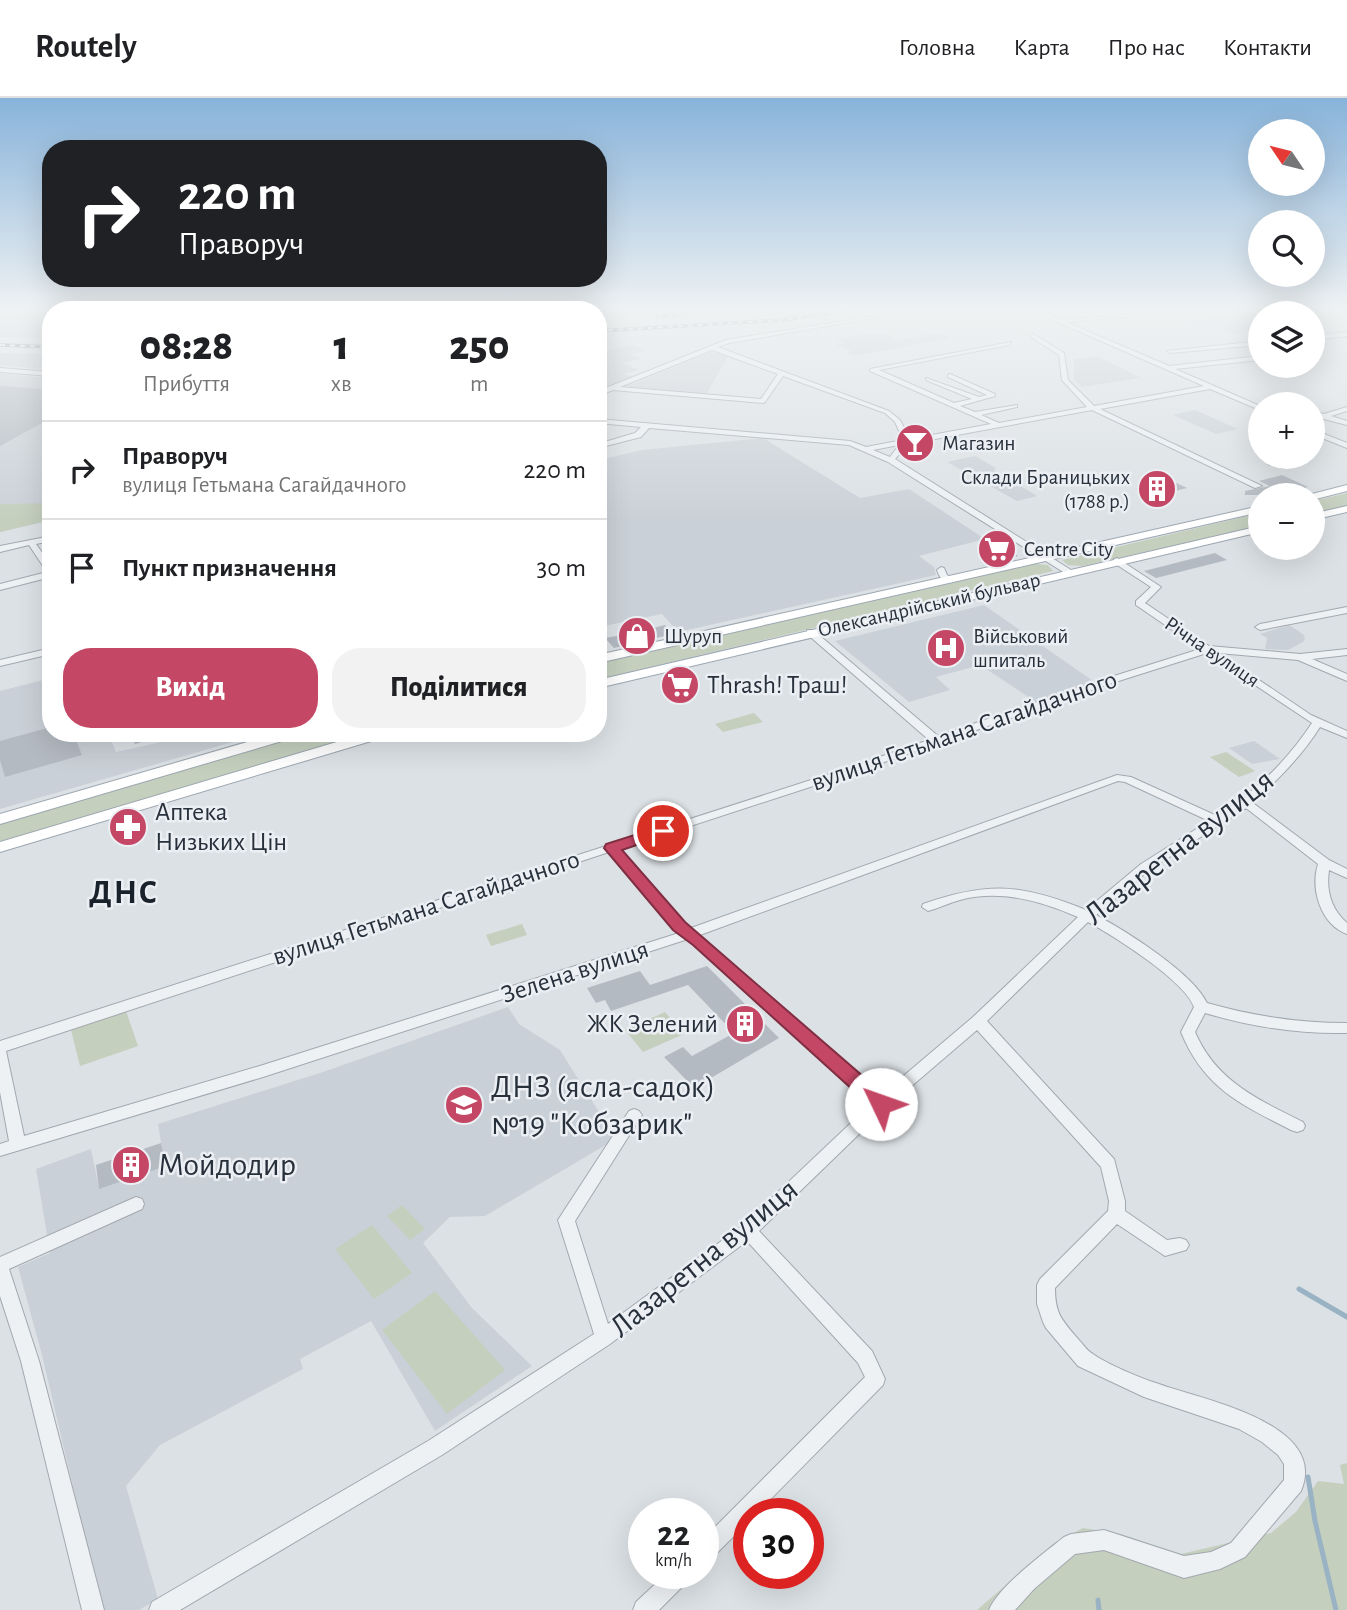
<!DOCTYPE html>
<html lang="uk">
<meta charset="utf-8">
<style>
body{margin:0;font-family:"Alegreya Sans",sans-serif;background:#f2f2f2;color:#202124;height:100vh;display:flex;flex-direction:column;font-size:26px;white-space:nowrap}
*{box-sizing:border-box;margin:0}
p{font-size:23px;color:#757577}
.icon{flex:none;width:38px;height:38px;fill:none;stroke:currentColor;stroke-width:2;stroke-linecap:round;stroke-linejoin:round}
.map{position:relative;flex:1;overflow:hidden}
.side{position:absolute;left:42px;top:203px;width:565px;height:441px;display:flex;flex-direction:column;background:#fff;border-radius:28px;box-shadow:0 7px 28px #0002}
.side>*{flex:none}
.guide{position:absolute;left:42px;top:42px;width:565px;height:147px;border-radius:28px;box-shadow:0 7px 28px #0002;background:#202124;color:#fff;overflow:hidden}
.needle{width:46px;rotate:305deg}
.controls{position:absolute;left:1248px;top:21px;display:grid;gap:14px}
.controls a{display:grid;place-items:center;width:77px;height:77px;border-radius:50%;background:#fff;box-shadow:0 7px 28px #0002;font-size:35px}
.speed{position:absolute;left:628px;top:1400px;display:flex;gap:14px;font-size:35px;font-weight:700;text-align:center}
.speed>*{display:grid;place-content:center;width:91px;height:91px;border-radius:50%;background:#fff;box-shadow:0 7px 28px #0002;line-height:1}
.speed small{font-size:18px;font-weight:400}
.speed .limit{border:10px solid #d22;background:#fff;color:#111}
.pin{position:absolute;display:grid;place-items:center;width:60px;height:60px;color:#fff;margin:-30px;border:4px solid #fff;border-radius:50%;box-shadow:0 2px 7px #0007}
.me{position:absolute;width:77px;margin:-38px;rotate:312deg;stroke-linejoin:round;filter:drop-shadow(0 0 5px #0008)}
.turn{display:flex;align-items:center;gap:24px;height:147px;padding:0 21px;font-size:32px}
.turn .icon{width:91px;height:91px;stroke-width:2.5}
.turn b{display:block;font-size:49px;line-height:60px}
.eta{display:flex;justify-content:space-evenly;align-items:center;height:119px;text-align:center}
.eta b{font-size:42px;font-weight:800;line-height:49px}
.cta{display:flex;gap:14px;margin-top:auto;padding:14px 21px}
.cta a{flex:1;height:80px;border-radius:28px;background:#c54766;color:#fff;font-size:28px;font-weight:800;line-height:80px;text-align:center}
.cta a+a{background:#f2f2f2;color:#202124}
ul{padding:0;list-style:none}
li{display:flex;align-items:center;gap:21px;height:98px;padding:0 21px;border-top:2px solid #e0e0e0}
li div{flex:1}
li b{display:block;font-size:26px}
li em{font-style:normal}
header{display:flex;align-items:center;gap:42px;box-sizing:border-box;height:98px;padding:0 35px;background:#fff;border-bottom:2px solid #e0e0e0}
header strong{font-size:33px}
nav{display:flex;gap:38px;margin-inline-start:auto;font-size:24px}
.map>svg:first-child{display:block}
.built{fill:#cad0d7}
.green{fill:#c4cfbe}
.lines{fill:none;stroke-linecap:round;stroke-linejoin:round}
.stream{stroke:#99b2c4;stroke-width:5}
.building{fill:#b4bac2}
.minor-casing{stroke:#a2a8af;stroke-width:2}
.major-casing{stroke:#9ca6b0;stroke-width:2}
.minor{fill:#eef1f4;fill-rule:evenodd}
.major{fill:#fff;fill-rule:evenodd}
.rail-casing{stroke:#77828e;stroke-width:3.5}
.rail{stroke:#ebeff3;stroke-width:2;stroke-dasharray:5;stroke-linecap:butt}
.route{fill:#c54766;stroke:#802e42;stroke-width:2}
.labels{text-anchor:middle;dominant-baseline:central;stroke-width:5;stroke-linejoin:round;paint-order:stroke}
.far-poi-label{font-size:21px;fill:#27303b;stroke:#ebeff3;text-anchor:start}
.far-street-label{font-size:21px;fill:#27303b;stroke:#ebeff3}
.poi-label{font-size:26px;fill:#27303b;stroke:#ebeff3;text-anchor:start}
.street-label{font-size:26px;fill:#27303b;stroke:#ebeff3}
.near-street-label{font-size:32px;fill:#27303b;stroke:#ebeff3}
.near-poi-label{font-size:32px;fill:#27303b;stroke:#ebeff3;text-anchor:start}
.district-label{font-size:33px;font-weight:bold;letter-spacing:2px;fill:#19212b;stroke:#ebeff3}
</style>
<header>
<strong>Routely</strong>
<nav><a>Головна</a><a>Карта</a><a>Про нас</a><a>Контакти</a></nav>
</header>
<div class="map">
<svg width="1347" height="1512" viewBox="0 0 1347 1512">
<rect width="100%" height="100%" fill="#dce1e5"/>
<!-- built -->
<g class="built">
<path d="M 1227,212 L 1243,218 L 1260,216 L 1260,232 L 1233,236 L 1215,228 L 1201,230 L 1182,223 L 1239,218 Z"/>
<path d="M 51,218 L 51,240 L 0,239 L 0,221 Z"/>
<path d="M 882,235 L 898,242 L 940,235 L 951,240 L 853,258 L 846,255 L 851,253 L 836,247 L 844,245 L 836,240 Z"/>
<path d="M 634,247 L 644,253 L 631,256 L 640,261 L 622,265 L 639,272 L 623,276 L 633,279 L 609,289 L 599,288 L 599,254 Z"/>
<path d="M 711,254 L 728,258 L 706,297 L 623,290 Z"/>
<path d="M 0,255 L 51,256 L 51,272 L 0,267 Z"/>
<path d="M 1099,259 L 1141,280 L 1082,289 L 1074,282 L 1074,261 Z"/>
<path d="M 0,276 L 51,280 L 51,422 L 0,434 Z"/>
<path d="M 1195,312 L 1238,331 L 1216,336 L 1173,317 Z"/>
<path d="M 763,340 L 860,400 L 909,391 L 985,441 L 919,458 L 934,469 L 936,477 L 678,534 L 662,516 L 599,529 L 599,362 L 642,352 Z"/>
<path d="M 975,358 L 996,370 L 994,372 L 1037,398 L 1017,403 L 947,364 Z"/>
<path d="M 984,507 L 1096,585 L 1039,606 L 980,567 L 936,579 L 950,592 L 909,604 L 835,543 Z"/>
<path d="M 1289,527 L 1303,536 L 1305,540 L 1303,544 L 1288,552 L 1265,551 L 1267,540 L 1260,536 Z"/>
<path d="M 51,580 L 51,635 L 108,635 L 116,654 L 202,635 L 236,635 L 240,642 L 0,711 L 0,593 Z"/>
<path d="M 1254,643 L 1280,661 L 1252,666 L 1229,650 Z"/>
<path d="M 508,909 L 519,926 L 560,952 L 616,1041 L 485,1118 L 450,1119 L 423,1145 L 472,1210 L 532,1268 L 435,1333 L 371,1223 L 300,1261 L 303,1271 L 160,1347 L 126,1388 L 158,1501 L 139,1512 L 102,1512 L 42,1257 L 18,1169 L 50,1155 L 36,1071 L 91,1051 L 99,1090 L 165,1068 L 158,1026 L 323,974 Z"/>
</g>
<!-- green -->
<g class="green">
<path d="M 1347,395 L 1347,408 L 1313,416 L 1313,403 Z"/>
<path d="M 51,405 L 51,422 L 0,434 L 0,406 Z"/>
<path d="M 1260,415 L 1260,428 L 1082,468 L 1068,467 L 1062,462 Z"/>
<path d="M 1036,466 L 1048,467 L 1053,473 L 599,581 L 598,565 Z"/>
<path d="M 754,615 L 763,624 L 723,634 L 715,626 Z"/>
<path d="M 306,635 L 364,635 L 0,745 L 0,726 Z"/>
<path d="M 1226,654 L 1255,673 L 1239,679 L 1210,659 Z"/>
<path d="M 522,826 L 527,837 L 491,848 L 486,837 Z"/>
<path d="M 126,913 L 138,948 L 80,968 L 71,932 Z"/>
<path d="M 665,914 L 684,936 L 643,954 L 625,932 Z"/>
<path d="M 402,1107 L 425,1131 L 410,1142 L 387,1118 Z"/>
<path d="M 372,1127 L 412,1175 L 374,1201 L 335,1151 Z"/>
<path d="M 435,1193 L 505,1272 L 447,1316 L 382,1232 Z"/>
<path d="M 1347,1365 L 1347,1512 L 977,1512 L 1053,1446 L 1083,1430 L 1121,1436 L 1181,1456 L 1271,1435 L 1296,1414 L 1318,1383 L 1344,1386 L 1340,1367 Z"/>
</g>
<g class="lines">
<!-- stream -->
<g class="stream">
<path d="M 1299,1191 L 1347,1219"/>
<path d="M 1308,1379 L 1315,1423 L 1336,1512"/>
<path d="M 1098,1502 L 1099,1512"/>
</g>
</g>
<!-- building -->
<g class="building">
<path d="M 0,288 L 51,292 L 51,320 L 0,348 Z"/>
<path d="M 1277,359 L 1299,359 L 1284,371 L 1267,367 Z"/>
<path d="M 1282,377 L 1308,389 L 1273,397 L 1245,397 L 1245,393 L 1270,388 L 1259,383 Z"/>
<path d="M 1172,383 L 1187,390 L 1150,399 L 1136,391 Z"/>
<path d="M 996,444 L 1018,458 L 1004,462 L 982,447 Z"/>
<path d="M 1215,455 L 1227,462 L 1156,480 L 1144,473 Z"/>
<path d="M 645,527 L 649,531 L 665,527 L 673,536 L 614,550 L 605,540 L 622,537 L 619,533 Z"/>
<path d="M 51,629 L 51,635 L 73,635 L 82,657 L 5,679 L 0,662 L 0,643 Z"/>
<path d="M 130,635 L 164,635 L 164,638 L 135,646 Z"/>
<path d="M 707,868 L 779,940 L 694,990 L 664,959 L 683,949 L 692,958 L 734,935 L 688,887 L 611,913 L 605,902 L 596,905 L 587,890 L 640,873 L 650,887 Z"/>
<path d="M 161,1045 L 166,1068 L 99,1091 L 96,1067 Z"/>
</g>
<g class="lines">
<defs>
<g id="minor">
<path d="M 612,212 L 626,212 L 598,217 L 598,213 Z"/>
<path d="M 911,212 L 922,212 L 729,245 L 718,249 L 889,313 L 900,322 L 910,341 L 991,326 L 870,273 L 870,271 L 1011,244 L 1009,247 L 879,272 L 954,305 L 972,301 L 926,282 L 926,280 L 979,299 L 987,297 L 948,279 L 948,277 L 950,276 L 995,296 L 995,298 L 960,308 L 975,314 L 1017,307 L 1017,309 L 981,317 L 999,325 L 1087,309 L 1062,282 L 1059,257 L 1031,239 L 1033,236 L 1064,255 L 1068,282 L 1094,308 L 1204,288 L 1030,212 L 1037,212 L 1060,222 L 1190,212 L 1187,214 L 1066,224 L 1169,268 L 1260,258 L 1260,262 L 1175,271 L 1260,308 L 1260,312 L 1210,291 L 1100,311 L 1262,388 L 1255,390 L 1092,312 L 908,346 L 895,361 L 1071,472 L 1072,474 L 1068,477 L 888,364 L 849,347 L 649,330 L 641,339 L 598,350 L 598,346 L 635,335 L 641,329 L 598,325 L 598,321 L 850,343 L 866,349 L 903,342 L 895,324 L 885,315 L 783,278 L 765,304 L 763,305 L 613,292 L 598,298 L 598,293 L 726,242 ZM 712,252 L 778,276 L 761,301 L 620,289 ZM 899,347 L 890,359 L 873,352 Z"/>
<path d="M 1347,234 L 1347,238 L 1312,242 L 1312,238 Z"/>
<path d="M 1260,243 L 1260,247 L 1170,255 L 1167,253 Z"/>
<path d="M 0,270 L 51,274 L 51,278 L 0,274 Z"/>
<path d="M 1347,309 L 1347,313 L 1331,318 L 1347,323 L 1347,327 L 1312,318 L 1312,314 L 1324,316 Z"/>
<path d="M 1312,331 L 1347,345 L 1347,350 L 1312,336 Z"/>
<path d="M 51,438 L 51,443 L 36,446 L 51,467 L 51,479 L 0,492 L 0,486 L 47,474 L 29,447 L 0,454 L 0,448 Z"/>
<path d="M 1117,460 L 1161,489 L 1145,505 L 1209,548 L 1300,556 L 1347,551 L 1347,557 L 1312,561 L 1347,576 L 1347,583 L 1298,562 L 1219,555 L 1311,617 L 1347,633 L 1347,640 L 1320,629 C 1302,658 1278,681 1253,705 L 1329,762 L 1347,771 L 1347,780 L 1329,772 C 1326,793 1331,811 1347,825 L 1347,836 C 1321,827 1310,791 1318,766 L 1246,710 L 1149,772 L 1096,817 C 1126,833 1193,875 1207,905 C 1253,918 1299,925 1347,925 L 1347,935 C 1298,936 1252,929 1205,915 L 1195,934 C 1216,983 1257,1001 1303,1024 L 1305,1028 L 1303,1032 L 1297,1034 L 1291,1032 C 1240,1006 1204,990 1181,934 L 1194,909 C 1185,883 1114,838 1088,824 L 987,923 L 1114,1061 L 1125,1103 L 1125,1113 L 1167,1142 L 1180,1140 L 1186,1142 L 1189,1147 L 1186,1152 L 1165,1158 L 1117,1126 L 1055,1190 C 1055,1216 1062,1222 1078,1241 C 1083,1246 1087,1253 1093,1256 C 1107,1266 1140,1280 1156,1285 C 1198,1301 1330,1324 1301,1393 L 1245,1459 L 1220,1471 L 1184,1480 L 1104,1452 L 1075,1456 L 1034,1491 L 1015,1512 L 989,1512 C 999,1488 1043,1456 1064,1439 L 1071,1436 L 1104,1432 L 1184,1458 L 1211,1454 L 1231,1445 L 1284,1382 L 1284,1366 L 1278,1357 L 1262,1344 L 1239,1331 L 1144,1299 L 1078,1268 L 1046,1230 L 1043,1224 L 1037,1206 L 1037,1187 L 1040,1181 L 1108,1113 L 1109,1103 L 1101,1069 L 977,932 L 886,1010 L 759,1133 L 872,1253 L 885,1281 L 883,1287 L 756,1416 L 749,1416 L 749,1423 L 711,1461 L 704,1464 L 704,1440 L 865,1279 L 858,1265 L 747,1143 L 610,1246 L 442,1357 L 180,1512 L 149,1512 L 152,1504 L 428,1343 L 594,1236 L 558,1122 L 629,1013 L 634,1011 L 639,1013 L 642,1017 L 575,1123 L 608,1226 L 742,1128 L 871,1006 L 688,841 L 263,979 L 0,1058 L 0,1046 L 9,1043 L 0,994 L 0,943 L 839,673 L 929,642 L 807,536 L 807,532 L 813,532 L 938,638 L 1098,583 L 1200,551 L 1136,507 L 1136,503 L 1151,489 L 1114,465 L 1114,461 ZM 1207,555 L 1312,625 C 1287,663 1255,694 1217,718 L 1131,679 L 1117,677 L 691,830 L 684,825 L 620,751 L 847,677 L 1106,587 ZM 1118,683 L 1125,684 L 1209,723 L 1141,766 L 1086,812 C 1022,786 989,783 923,806 L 922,809 L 928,813 C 939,810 949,805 960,802 C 1000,791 1041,803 1078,819 L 973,919 L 881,997 L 700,837 ZM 609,754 L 679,835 L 263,967 L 24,1038 L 6,953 Z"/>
<path d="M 941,469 L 944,470 L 947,477 L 952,480 L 952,484 C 944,486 939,479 937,472 Z"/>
<path d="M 1347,509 L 1347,515 L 1260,532 L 1255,529 L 1260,526 Z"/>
<path d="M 51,550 L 51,556 L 0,568 L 0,562 Z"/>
<path d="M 136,1099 L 142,1101 L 144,1106 L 142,1111 L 9,1171 L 39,1263 L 104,1512 L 82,1512 L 21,1263 L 0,1198 L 0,1159 Z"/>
<path d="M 667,1475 L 692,1475 L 689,1482 L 659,1512 L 633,1512 L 636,1504 Z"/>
</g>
<g id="major">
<path d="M 1347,387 L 1347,393 L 1312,402 L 1312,397 L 1308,397 Z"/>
<path d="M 1260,408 L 1260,414 L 598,565 L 598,557 Z"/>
<path d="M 1347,408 L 1347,414 L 1312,422 L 1312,416 Z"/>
<path d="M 1260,428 L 1260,434 L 598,590 L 598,582 Z"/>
<path d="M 278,635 L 301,635 L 299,638 L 0,726 L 0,716 Z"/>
<path d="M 367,635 L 390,635 L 388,638 L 0,754 L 0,744 Z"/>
</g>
</defs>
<!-- minor casing -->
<use href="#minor" class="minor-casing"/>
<!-- major casing -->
<use href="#major" class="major-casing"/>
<!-- minor -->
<use href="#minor" class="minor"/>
<!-- major -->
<use href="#major" class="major"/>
<defs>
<g id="rail">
<path d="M 720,216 L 748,212"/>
<path d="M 657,219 L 706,212"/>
<path d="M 598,233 L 782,222 L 852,212"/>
<path d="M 0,247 L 51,249"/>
</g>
</defs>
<!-- rail casing -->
<use href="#rail" class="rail-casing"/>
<!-- rail -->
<use href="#rail" class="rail"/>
</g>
<!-- sky -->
<linearGradient id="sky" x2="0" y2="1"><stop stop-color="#88b3da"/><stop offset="0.5" stop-color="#eff2f3"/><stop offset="1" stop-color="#eff2f3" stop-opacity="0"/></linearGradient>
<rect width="1347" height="423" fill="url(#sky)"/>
<!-- route -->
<path class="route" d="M 663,728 L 669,730 L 671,733 L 669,736 L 622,752 L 685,824 L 888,1000 L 891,1006 L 888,1011 L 881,1013 L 874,1011 L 693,847 L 673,832 L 604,750 L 606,746 Z"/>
<!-- icons -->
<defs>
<symbol id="bar-disc" viewBox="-11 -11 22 22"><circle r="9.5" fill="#c54766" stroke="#ebeff3"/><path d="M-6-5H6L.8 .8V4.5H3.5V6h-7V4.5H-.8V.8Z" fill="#fff"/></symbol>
<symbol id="building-disc" viewBox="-11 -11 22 22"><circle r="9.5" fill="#c54766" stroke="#ebeff3"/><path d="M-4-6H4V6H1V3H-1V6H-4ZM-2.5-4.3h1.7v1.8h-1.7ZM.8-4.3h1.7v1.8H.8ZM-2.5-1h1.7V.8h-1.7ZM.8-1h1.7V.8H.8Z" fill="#fff"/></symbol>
<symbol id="supermarket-disc" viewBox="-11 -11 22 22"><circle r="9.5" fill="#c54766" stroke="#ebeff3"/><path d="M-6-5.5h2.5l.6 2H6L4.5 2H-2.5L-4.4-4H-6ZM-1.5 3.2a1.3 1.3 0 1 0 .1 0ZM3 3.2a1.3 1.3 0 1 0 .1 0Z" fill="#fff"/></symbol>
<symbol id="shop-disc" viewBox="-11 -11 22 22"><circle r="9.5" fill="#c54766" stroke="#ebeff3"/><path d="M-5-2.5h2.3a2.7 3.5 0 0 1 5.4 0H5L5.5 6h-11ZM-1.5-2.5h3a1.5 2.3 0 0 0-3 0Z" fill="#fff"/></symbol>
<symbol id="hospital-disc" viewBox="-11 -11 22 22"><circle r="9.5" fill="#c54766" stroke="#ebeff3"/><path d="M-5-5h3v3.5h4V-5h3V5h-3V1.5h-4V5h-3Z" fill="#fff"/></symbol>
<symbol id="pharmacy-disc" viewBox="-11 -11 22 22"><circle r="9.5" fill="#c54766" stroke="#ebeff3"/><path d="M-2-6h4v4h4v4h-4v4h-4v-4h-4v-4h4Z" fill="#fff"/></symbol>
<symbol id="school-disc" viewBox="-11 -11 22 22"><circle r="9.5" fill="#c54766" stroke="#ebeff3"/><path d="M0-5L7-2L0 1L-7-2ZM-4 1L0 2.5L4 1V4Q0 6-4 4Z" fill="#fff"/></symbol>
</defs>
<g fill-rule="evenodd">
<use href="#bar-disc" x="893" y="323" width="44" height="44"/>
<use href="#building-disc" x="1135" y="369" width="44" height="44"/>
<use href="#supermarket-disc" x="975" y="429" width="44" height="44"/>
<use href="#shop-disc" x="615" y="516" width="44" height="44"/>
<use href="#hospital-disc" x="924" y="528" width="44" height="44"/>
<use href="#supermarket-disc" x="658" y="565" width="44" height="44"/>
<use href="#pharmacy-disc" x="106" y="707" width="44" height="44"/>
<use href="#building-disc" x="723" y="904" width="44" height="44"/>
<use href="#school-disc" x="442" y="985" width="44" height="44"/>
<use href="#building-disc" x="109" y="1045" width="44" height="44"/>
</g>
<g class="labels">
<!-- far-poi labels -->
<g class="far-poi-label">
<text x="942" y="345">Магазин</text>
<text x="1130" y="379" text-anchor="end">Склади Браницьких<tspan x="1130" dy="24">(1788 р.)</tspan></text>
<text x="1024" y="451">Centre City</text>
<text x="664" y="538">Шуруп</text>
<text x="973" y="538">Військовий<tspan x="973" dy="24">шпиталь</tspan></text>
</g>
<!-- far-street labels -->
<g class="far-street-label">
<text transform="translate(929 507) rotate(-13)">Олександрійський бульвар</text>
<text transform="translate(1212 554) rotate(34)">Річна вулиця</text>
</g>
<!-- poi labels -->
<g class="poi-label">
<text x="707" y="587">Thrash! Траш!</text>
<text x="155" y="714">Аптека<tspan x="155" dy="30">Низьких Цін</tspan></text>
<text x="718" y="926" text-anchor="end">ЖК Зелений</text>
</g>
<!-- street labels -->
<g class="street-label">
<text transform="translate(964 633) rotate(-19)">вулиця Гетьмана Сагайдачного</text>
<text transform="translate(426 810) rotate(-18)">вулиця Гетьмана Сагайдачного</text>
<text transform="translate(575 874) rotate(-18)">Зелена вулиця</text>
</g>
<!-- near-street labels -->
<g class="near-street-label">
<text transform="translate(1179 749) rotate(-38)">Лазаретна вулиця</text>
<text transform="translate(704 1160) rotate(-39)">Лазаретна вулиця</text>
</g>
<!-- near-poi labels -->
<g class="near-poi-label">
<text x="491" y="989">ДНЗ (ясла-садок)<tspan x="491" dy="37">№19 "Кобзарик"</tspan></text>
<text x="158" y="1067">Мойдодир</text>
</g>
<!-- district labels -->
<g class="district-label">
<text x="124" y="795">ДНС</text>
</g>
</g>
</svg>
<div class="controls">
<a><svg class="needle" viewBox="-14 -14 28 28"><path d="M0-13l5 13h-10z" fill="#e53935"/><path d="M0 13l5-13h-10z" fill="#757577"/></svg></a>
<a><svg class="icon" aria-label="search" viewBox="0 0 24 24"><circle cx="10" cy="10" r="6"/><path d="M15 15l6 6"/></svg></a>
<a><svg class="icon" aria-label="layers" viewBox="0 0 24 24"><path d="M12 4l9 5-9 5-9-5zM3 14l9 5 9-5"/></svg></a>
<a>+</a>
<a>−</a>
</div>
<div class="speed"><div>22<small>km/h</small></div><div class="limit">30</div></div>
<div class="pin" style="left:663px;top:733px;background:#d93025"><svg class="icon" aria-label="arrive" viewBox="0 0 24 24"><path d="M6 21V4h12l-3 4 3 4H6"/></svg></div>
<svg class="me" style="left:881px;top:1006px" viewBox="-20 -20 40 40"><circle r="19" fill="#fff"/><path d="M0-13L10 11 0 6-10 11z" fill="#c54766"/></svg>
<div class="guide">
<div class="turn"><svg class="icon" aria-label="right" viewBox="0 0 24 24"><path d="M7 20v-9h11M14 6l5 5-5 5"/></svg><div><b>220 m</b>Праворуч</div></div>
</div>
<section class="side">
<div class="eta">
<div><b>08:28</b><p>Прибуття</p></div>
<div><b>1</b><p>хв</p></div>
<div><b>250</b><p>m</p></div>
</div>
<ul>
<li><svg class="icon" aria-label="right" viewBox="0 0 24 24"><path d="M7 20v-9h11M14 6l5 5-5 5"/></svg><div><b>Праворуч</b><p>вулиця Гетьмана Сагайдачного</p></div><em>220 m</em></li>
<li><svg class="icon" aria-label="arrive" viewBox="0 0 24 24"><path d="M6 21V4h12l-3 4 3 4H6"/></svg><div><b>Пункт призначення</b></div><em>30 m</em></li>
</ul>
<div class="cta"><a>Вихід</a><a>Поділитися</a></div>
</section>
</div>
